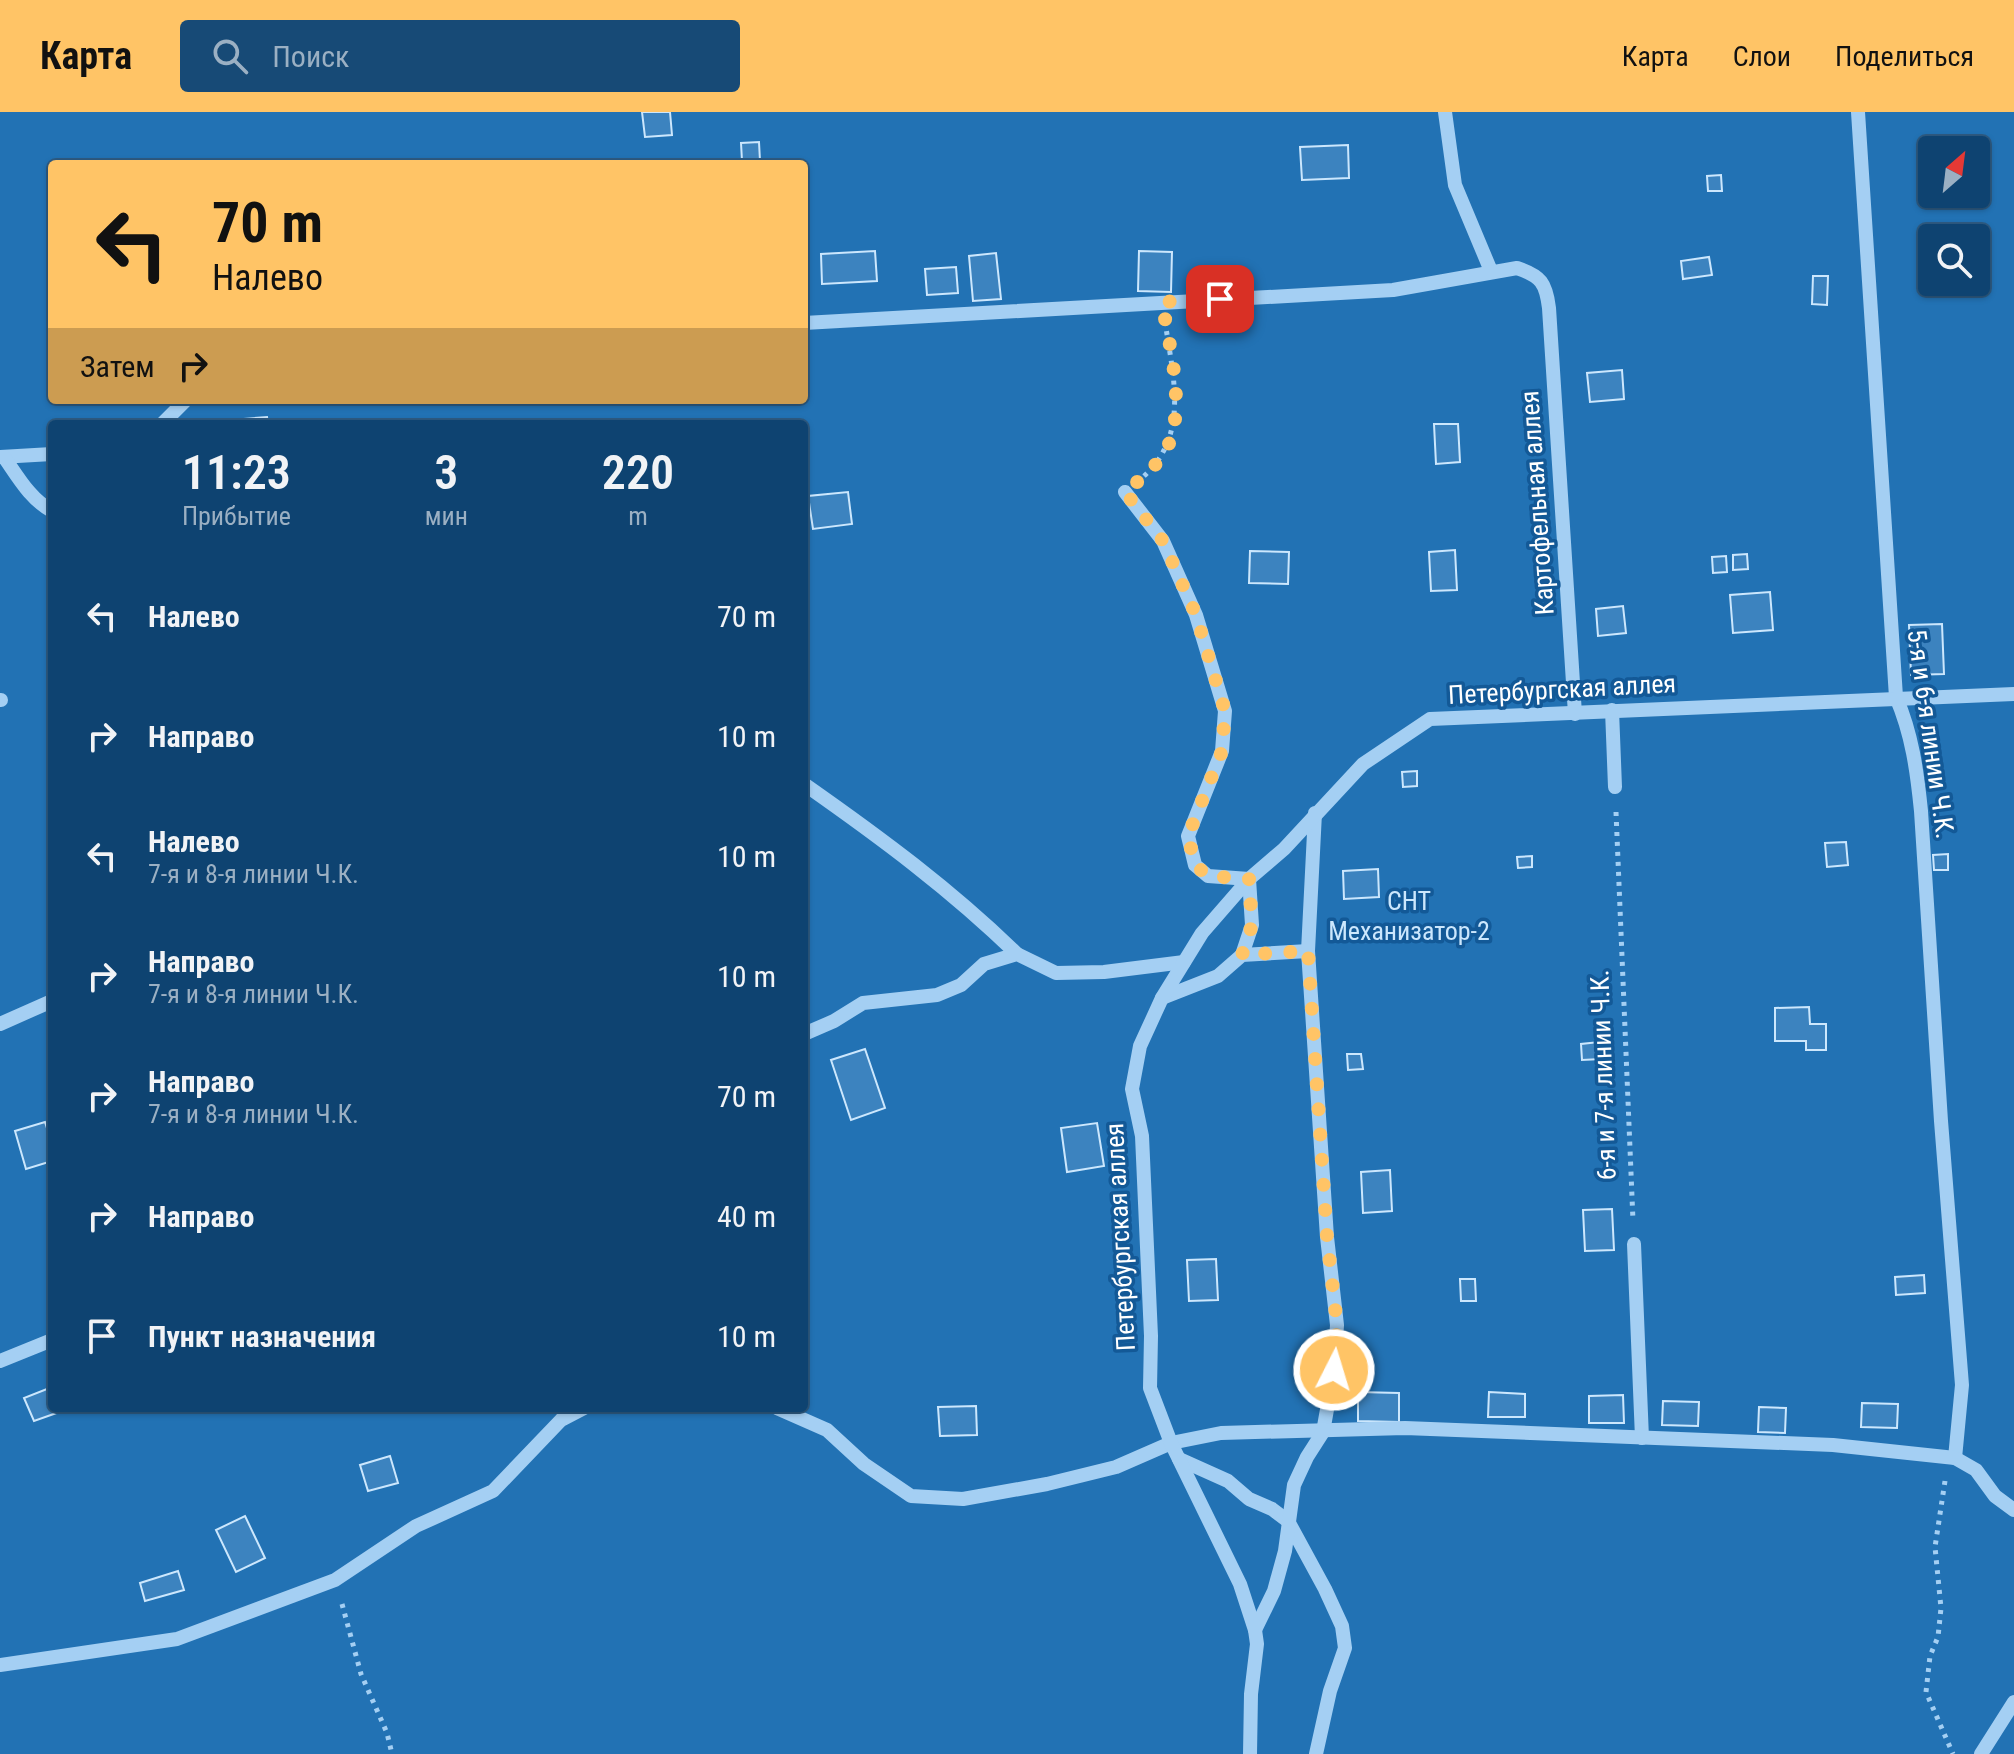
<!DOCTYPE html>
<html lang="ru">
<meta charset="utf-8">
<style>
body{margin:0;font-family:"Roboto Condensed",sans-serif;background:#174a76;color:#f1f3f6;height:100vh;display:flex;flex-direction:column;font-size:30px;white-space:nowrap}
*{box-sizing:border-box;margin:0}
p{font-size:26px;color:#9bb0c3}
.icon{flex:none;width:44px;height:44px;fill:none;stroke:currentColor;stroke-width:2;stroke-linecap:round;stroke-linejoin:round}
.map{position:relative;flex:1;overflow:hidden}
.drawer{position:absolute;left:48px;top:308px;width:760px;height:992px;display:flex;flex-direction:column;background:#0e4371;border-radius:8px;box-shadow:0 2px 6px #0004,0 0 0 2px #2e5c84}
.drawer>*{flex:none}
.guide{position:absolute;left:48px;top:48px;width:760px;height:244px;border-radius:8px;box-shadow:0 2px 6px #0004,0 0 0 2px #2e5c84;background:#ffc466;color:#111;overflow:hidden}
.needle{width:52px;rotate:28deg}
.controls{position:absolute;left:1918px;top:24px;display:grid;gap:16px}
.controls a{display:grid;place-items:center;width:72px;height:72px;border-radius:8px;background:#0e4371;box-shadow:0 2px 6px #0004,0 0 0 2px #2e5c84;font-size:40px}
.pin{position:absolute;display:grid;place-items:center;width:68px;height:68px;color:#fff;margin:-34px;border-radius:16px;box-shadow:0 4px 12px #0006}
.me{position:absolute;width:88px;margin:-44px;rotate:5deg;stroke-linejoin:round;filter:drop-shadow(0 0 6px #0008)}
.turn{display:flex;align-items:center;gap:28px;height:168px;padding:0 32px;font-size:36px}
.turn .icon{width:104px;height:104px;stroke-width:2.5}
.turn b{display:block;font-size:56px;line-height:68px}
.then{display:flex;align-items:center;height:76px;padding:0 32px;background:#0003;gap:16px;font-size:30px}
.eta{display:flex;justify-content:space-evenly;align-items:center;height:136px;text-align:center}
.eta b{font-size:48px;font-weight:600;line-height:56px}
ul{padding:0;list-style:none}
li{display:flex;align-items:center;gap:24px;height:120px;padding:0 32px}
li div{flex:1}
li b{display:block;font-size:30px}
li em{font-style:normal}
header{display:flex;align-items:center;gap:48px;box-sizing:border-box;height:112px;padding:0 40px;background:#ffc466;color:#111}
header strong{font-size:38px}
nav{display:flex;gap:44px;margin-inline-start:auto;font-size:28px}
.search{width:560px;height:72px;background:#174a76;display:flex;align-items:center;gap:20px;box-sizing:border-box;padding:0 28px;border-radius:8px;color:#9bb0c3;font-size:30px}
.map>svg:first-child{display:block}
.green{fill:#2272b4;fill-rule:evenodd}
.building{fill:#3c83bf;stroke:#cce7fd;stroke-width:2}
.lines{fill:none;stroke-linecap:round;stroke-linejoin:round}
.path{stroke:#a4cff3;stroke-width:5;stroke-dasharray:4 6;stroke-linecap:butt}
.minor{stroke:#a4cff3;stroke-width:14}
.route{stroke:#ffc466;stroke-width:14;stroke-dasharray:0 25.2}
.labels{text-anchor:middle;dominant-baseline:central;stroke-width:7;stroke-linejoin:round;paint-order:stroke}
.street-label{font-size:26px;fill:#fff;stroke:#135997}
.park-label{font-size:26px;fill:#cce7fd;stroke:#135997}
</style>
<header>
<strong>Карта</strong>
<div class="search"><svg class="icon" aria-label="search" viewBox="0 0 24 24"><circle cx="10" cy="10" r="6"/><path d="M15 15l6 6"/></svg>Поиск</div>
<nav><a>Карта</a><a>Слои</a><a>Поделиться</a></nav>
</header>
<div class="map">
<svg width="2014" height="1642" viewBox="0 0 2014 1642">
<rect width="100%" height="100%" fill="#135997"/>
<!-- green -->
<path class="green" d="M 0,0 L 2014,0 L 2014,1642 L 0,1642 ZM 1932,38 L 1976,38 L 1976,82 L 1932,82 ZM 52,52 L 804,52 L 804,288 L 52,288 ZM 1932,126 L 1976,126 L 1976,170 L 1932,170 ZM 52,312 L 804,312 L 804,1296 L 52,1296 Z"/>
<!-- building -->
<g class="building">
<path d="M 642,0 L 670,0 L 672,23 L 645,25 Z"/>
<path d="M 759,30 L 760,49 L 742,49 L 741,31 Z"/>
<path d="M 1348,33 L 1349,66 L 1302,68 L 1300,35 Z"/>
<path d="M 1721,63 L 1722,79 L 1708,79 L 1707,64 Z"/>
<path d="M 875,139 L 877,169 L 822,172 L 821,142 Z"/>
<path d="M 1139,139 L 1172,140 L 1171,180 L 1138,179 Z"/>
<path d="M 996,141 L 1001,187 L 973,189 L 969,144 Z"/>
<path d="M 1709,145 L 1712,163 L 1683,167 L 1681,149 Z"/>
<path d="M 956,155 L 958,181 L 927,183 L 925,157 Z"/>
<path d="M 1813,164 L 1828,164 L 1827,193 L 1812,192 Z"/>
<path d="M 1622,258 L 1624,287 L 1590,290 L 1587,261 Z"/>
<path d="M 267,305 L 268,312 L 233,312 L 232,308 Z"/>
<path d="M 1434,312 L 1458,312 L 1460,350 L 1436,352 Z"/>
<path d="M 848,380 L 852,412 L 813,417 L 808,384 Z"/>
<path d="M 1455,438 L 1457,478 L 1431,479 L 1429,440 Z"/>
<path d="M 1250,439 L 1289,440 L 1288,472 L 1249,471 Z"/>
<path d="M 1747,442 L 1748,457 L 1733,458 L 1733,443 Z"/>
<path d="M 1726,444 L 1727,460 L 1713,461 L 1712,445 Z"/>
<path d="M 1770,480 L 1773,518 L 1733,521 L 1730,483 Z"/>
<path d="M 1623,494 L 1626,521 L 1598,524 L 1596,497 Z"/>
<path d="M 1942,512 L 1944,562 L 1911,563 L 1909,513 Z"/>
<path d="M 1417,659 L 1417,674 L 1403,675 L 1402,660 Z"/>
<path d="M 1846,730 L 1848,753 L 1827,755 L 1825,731 Z"/>
<path d="M 1948,742 L 1948,758 L 1934,758 L 1933,743 Z"/>
<path d="M 1532,744 L 1532,755 L 1518,756 L 1517,745 Z"/>
<path d="M 1378,757 L 1379,785 L 1344,787 L 1343,759 Z"/>
<path d="M 1809,895 L 1810,912 L 1826,912 L 1826,938 L 1806,938 L 1806,929 L 1775,929 L 1775,896 Z"/>
<path d="M 1599,930 L 1601,947 L 1582,948 L 1581,932 Z"/>
<path d="M 865,937 L 885,996 L 851,1008 L 831,948 Z"/>
<path d="M 1347,942 L 1361,942 L 1363,957 L 1348,958 Z"/>
<path d="M 45,1010 L 52,1032 L 52,1049 L 26,1057 L 15,1019 Z"/>
<path d="M 1097,1011 L 1104,1054 L 1067,1060 L 1061,1016 Z"/>
<path d="M 1390,1058 L 1392,1099 L 1363,1101 L 1361,1060 Z"/>
<path d="M 1612,1097 L 1614,1138 L 1585,1139 L 1583,1098 Z"/>
<path d="M 1216,1147 L 1218,1188 L 1189,1189 L 1187,1148 Z"/>
<path d="M 1924,1163 L 1925,1181 L 1896,1183 L 1895,1165 Z"/>
<path d="M 1460,1167 L 1475,1167 L 1476,1189 L 1461,1189 Z"/>
<path d="M 52,1275 L 52,1296 L 65,1298 L 34,1309 L 24,1286 Z"/>
<path d="M 1358,1280 L 1399,1281 L 1399,1310 L 1358,1309 Z"/>
<path d="M 1489,1280 L 1525,1282 L 1525,1305 L 1488,1305 Z"/>
<path d="M 1623,1283 L 1624,1311 L 1589,1311 L 1589,1284 Z"/>
<path d="M 1663,1289 L 1699,1290 L 1698,1314 L 1662,1313 Z"/>
<path d="M 1862,1291 L 1898,1292 L 1897,1316 L 1861,1315 Z"/>
<path d="M 976,1294 L 977,1323 L 940,1324 L 938,1295 Z"/>
<path d="M 1759,1295 L 1786,1296 L 1785,1321 L 1758,1320 Z"/>
<path d="M 390,1344 L 398,1371 L 368,1379 L 360,1353 Z"/>
<path d="M 245,1404 L 265,1446 L 236,1460 L 216,1418 Z"/>
<path d="M 178,1459 L 184,1478 L 145,1489 L 140,1471 Z"/>
</g>
<g class="lines">
<!-- path -->
<g class="path">
<path d="M 1144,364 C 1188,324 1174,268 1166,216"/>
<path d="M 1616,700 L 1633,1109"/>
<path d="M 1945,1369 L 1935,1435 L 1941,1496 L 1938,1525 L 1930,1544 L 1926,1580 L 1953,1642"/>
<path d="M 342,1492 L 361,1562 L 387,1621 L 392,1642"/>
</g>
<!-- minor -->
<g class="minor">
<path d="M 1445,0 L 1455,73 L 1491,159"/>
<path d="M 1858,0 L 1896,585 C 1912,622 1917,659 1921,699 L 1941,1009 L 1962,1273 L 1955,1346"/>
<path d="M 804,211 L 1393,178 L 1517,156 C 1541,164 1546,171 1549,196 L 1575,602"/>
<path d="M 162,312 L 186,288"/>
<path d="M 0,345 L 52,342"/>
<path d="M 4,345 C 18,365 30,387 52,399"/>
<path d="M 1125,380 L 1163,429 L 1196,503 L 1225,599 L 1222,639 L 1188,724 L 1195,753 L 1208,764 L 1249,767 L 1252,813 L 1242,843"/>
<path d="M 0,588 L 1,588"/>
<path d="M 1612,598 L 1615,675"/>
<path d="M 804,672 C 881,726 950,777 1017,842"/>
<path d="M 1162,886 L 1218,864 L 1242,843 L 1308,839"/>
<path d="M 0,912 L 52,889"/>
<path d="M 804,922 L 834,909 L 863,891 L 937,883 L 961,873 L 984,852 L 1017,842 L 1056,861 L 1104,860 L 1184,850"/>
<path d="M 1634,1132 L 1642,1326"/>
<path d="M 0,1249 L 52,1228"/>
<path d="M 777,1296 L 827,1318 L 864,1352 L 911,1384 L 963,1387 L 1047,1372 L 1116,1355 L 1171,1331 L 1221,1321 L 1405,1316 L 1833,1333 L 1955,1346 L 1976,1358 L 1995,1384 L 2014,1398"/>
<path d="M 1179,1347 L 1228,1369 L 1249,1387 L 1272,1397 L 1288,1409 L 1325,1477 L 1342,1514 L 1345,1536 L 1330,1579 L 1316,1642"/>
<path d="M 1255,1518 L 1274,1479 L 1285,1439 L 1294,1373 L 1307,1345 L 1323,1320 L 1334,1258 L 1337,1213 L 1327,1125 L 1308,839 L 1315,701"/>
<path d="M 0,1553 L 177,1527 L 335,1468 L 416,1414 L 493,1379 L 561,1308 L 584,1296"/>
<path d="M 1250,1642 L 1251,1582 L 1257,1532 L 1255,1518 L 1240,1472 L 1171,1331 L 1150,1276 L 1151,1224 L 1142,1024 L 1132,977 L 1140,934 L 1162,886 L 1202,821 L 1249,767 L 1284,737 L 1363,652 L 1430,607 L 2014,582"/>
<path d="M 1981,1642 L 2014,1590"/>
</g>
</g>
<g class="lines">
<!-- route -->
<path class="route" d="M 1220,187 L 1162,190 C 1169,232 1186,294 1168,334 C 1159,353 1141,367 1125,380 L 1163,429 L 1196,503 L 1225,599 L 1222,639 L 1188,724 L 1195,753 L 1208,764 L 1249,767 L 1252,813 L 1242,843 L 1308,839 L 1327,1125 L 1337,1213 L 1334,1258"/>
</g>
<g class="labels">
<!-- street labels -->
<g class="street-label">
<text transform="translate(1537 391) rotate(-94)">Картофельная аллея</text>
<text transform="translate(1562 577) rotate(-3)">Петербургская аллея</text>
<text transform="translate(1931 622) rotate(82)">5-я и 6-я линии Ч.К.</text>
<text transform="translate(1603 963) rotate(-92)">6-я и 7-я линии Ч.К.</text>
<text transform="translate(1120 1125) rotate(-93)">Петербургская аллея</text>
</g>
<!-- park labels -->
<g class="park-label">
<text x="1409" y="789">СНТ<tspan x="1409" dy="30">Механизатор-2</tspan></text>
</g>
</g>
</svg>
<div class="controls">
<a><svg class="needle" viewBox="-14 -14 28 28"><path d="M0-13l5 13h-10z" fill="#e53935"/><path d="M0 13l5-13h-10z" fill="#9bb0c3"/></svg></a>
<a><svg class="icon" aria-label="search" viewBox="0 0 24 24"><circle cx="10" cy="10" r="6"/><path d="M15 15l6 6"/></svg></a>
</div>
<div class="pin" style="left:1220px;top:187px;background:#d93025"><svg class="icon" aria-label="arrive" viewBox="0 0 24 24"><path d="M6 21V4h12l-3 4 3 4H6"/></svg></div>
<svg class="me" style="left:1334px;top:1258px" viewBox="-20 -20 40 40"><circle r="17" fill="#ffc466" stroke="#fff" stroke-width="3"/><path d="M0-11L8 9 0 5-8 9z" fill="#fff"/></svg>
<div class="guide">
<div class="turn"><svg class="icon" aria-label="left" viewBox="0 0 24 24"><path d="M17 20v-9H6M10 6l-5 5 5 5"/></svg><div><b>70 m</b>Налево</div></div>
<div class="then">Затем<svg class="icon" aria-label="right" viewBox="0 0 24 24"><path d="M7 20v-9h11M14 6l5 5-5 5"/></svg></div>
</div>
<section class="drawer">
<div class="eta">
<div><b>11:23</b><p>Прибытие</p></div>
<div><b>3</b><p>мин</p></div>
<div><b>220</b><p>m</p></div>
</div>
<ul>
<li><svg class="icon" aria-label="left" viewBox="0 0 24 24"><path d="M17 20v-9H6M10 6l-5 5 5 5"/></svg><div><b>Налево</b></div><em>70 m</em></li>
<li><svg class="icon" aria-label="right" viewBox="0 0 24 24"><path d="M7 20v-9h11M14 6l5 5-5 5"/></svg><div><b>Направо</b></div><em>10 m</em></li>
<li><svg class="icon" aria-label="left" viewBox="0 0 24 24"><path d="M17 20v-9H6M10 6l-5 5 5 5"/></svg><div><b>Налево</b><p>7-я и 8-я линии Ч.К.</p></div><em>10 m</em></li>
<li><svg class="icon" aria-label="right" viewBox="0 0 24 24"><path d="M7 20v-9h11M14 6l5 5-5 5"/></svg><div><b>Направо</b><p>7-я и 8-я линии Ч.К.</p></div><em>10 m</em></li>
<li><svg class="icon" aria-label="right" viewBox="0 0 24 24"><path d="M7 20v-9h11M14 6l5 5-5 5"/></svg><div><b>Направо</b><p>7-я и 8-я линии Ч.К.</p></div><em>70 m</em></li>
<li><svg class="icon" aria-label="right" viewBox="0 0 24 24"><path d="M7 20v-9h11M14 6l5 5-5 5"/></svg><div><b>Направо</b></div><em>40 m</em></li>
<li><svg class="icon" aria-label="arrive" viewBox="0 0 24 24"><path d="M6 21V4h12l-3 4 3 4H6"/></svg><div><b>Пункт назначения</b></div><em>10 m</em></li>
</ul>
</section>
</div>
